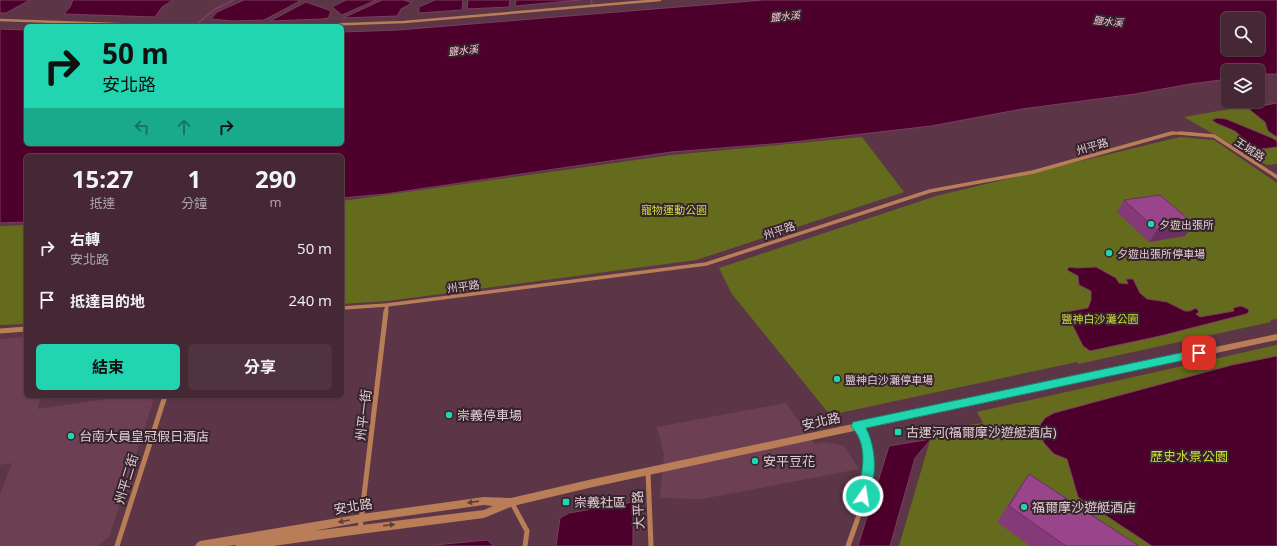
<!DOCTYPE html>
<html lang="zh-TW">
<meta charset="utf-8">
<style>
body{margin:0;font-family:"Open Sans","Noto Sans TC",sans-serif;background:#4f3440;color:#f1f3f6;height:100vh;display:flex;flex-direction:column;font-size:15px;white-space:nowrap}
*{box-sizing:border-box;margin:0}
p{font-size:13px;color:#b0a6ac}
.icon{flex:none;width:22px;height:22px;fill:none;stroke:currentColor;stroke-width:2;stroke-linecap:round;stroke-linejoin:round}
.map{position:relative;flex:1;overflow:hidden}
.drawer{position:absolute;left:24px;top:154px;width:320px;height:244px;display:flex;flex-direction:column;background:#452834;border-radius:6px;box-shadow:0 1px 3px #0004,0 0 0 1px #5d444f}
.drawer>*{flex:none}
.top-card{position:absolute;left:24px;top:24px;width:320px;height:122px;border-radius:6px;box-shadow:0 1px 3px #0004,0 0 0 1px #5d444f;background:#20d5b0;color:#111;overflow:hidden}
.fabs{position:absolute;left:1221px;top:12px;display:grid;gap:8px}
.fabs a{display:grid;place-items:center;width:44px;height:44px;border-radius:6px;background:#452834;box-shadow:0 1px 3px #0004,0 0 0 1px #5d444f;font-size:20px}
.pin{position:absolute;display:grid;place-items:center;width:34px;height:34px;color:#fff;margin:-17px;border-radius:8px;box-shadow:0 2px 6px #0006}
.me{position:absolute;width:44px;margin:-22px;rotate:13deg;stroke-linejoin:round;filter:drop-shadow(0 0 3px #0008)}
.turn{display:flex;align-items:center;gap:14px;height:84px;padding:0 12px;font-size:18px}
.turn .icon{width:52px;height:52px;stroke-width:2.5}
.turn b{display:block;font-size:28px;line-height:34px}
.lanes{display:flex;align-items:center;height:38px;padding:0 12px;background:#0003;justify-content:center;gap:20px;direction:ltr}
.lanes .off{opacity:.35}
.eta{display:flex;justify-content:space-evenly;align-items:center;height:68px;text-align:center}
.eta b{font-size:24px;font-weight:700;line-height:28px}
.action{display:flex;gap:8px;margin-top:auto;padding:8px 12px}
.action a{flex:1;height:46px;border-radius:6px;background:#20d5b0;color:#111;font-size:16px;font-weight:700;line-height:46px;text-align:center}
.action a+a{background:#4f3440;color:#f1f3f6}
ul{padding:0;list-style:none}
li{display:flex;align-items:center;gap:12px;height:52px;padding:0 12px}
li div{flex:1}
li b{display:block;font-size:15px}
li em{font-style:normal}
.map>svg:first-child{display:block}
.built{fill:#6c4052}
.green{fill:#656b1c}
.water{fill:#4e002c;stroke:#7a3d5e;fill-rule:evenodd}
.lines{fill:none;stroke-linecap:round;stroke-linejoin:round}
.stream{stroke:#7a3d5e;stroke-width:2}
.pedestrian{stroke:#b97e57;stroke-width:2.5}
.minor-far2{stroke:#b97e57;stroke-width:3}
.minor-far1{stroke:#b97e57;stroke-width:3.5}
.minor{stroke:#b97e57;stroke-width:5}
.tertiary{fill:#b97e57;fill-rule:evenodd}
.wall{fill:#843a78}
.shaded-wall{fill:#6b3061}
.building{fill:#99448b;stroke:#6b3061}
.oneway{fill:#5d3f38}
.route{fill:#20d5b0;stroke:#158a72}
.poi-dot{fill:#20d5b0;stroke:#35242b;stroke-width:1.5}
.labels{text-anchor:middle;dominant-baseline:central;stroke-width:4;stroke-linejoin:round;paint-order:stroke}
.far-water-label{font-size:10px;font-style:italic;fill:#fcc4d9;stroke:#35242b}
.street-label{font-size:11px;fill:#e2cad3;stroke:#35242b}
.park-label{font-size:11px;fill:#cfdb3a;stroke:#35242b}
.poi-label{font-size:11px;fill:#e2cad3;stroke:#35242b;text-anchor:start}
.near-street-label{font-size:13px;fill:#e2cad3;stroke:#35242b}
.near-poi-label{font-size:13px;fill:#e2cad3;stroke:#35242b;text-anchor:start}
.near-park-label{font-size:13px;fill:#cfdb3a;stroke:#35242b}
</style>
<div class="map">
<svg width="1277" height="546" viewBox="0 0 1277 546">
<rect width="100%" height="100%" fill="#5c3646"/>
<!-- built -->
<g class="built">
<path d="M 26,337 L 26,396 L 42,396 L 37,409 L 127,396 L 155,396 L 109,537 L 97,546 L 0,546 L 0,494 L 12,463 L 0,465 L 0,339 Z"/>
<path d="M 786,403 L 815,444 L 825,442 L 844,446 L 859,469 L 702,499 L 660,498 L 664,455 L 657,427 Z"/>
</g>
<!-- green -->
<g class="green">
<path d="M 1277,103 L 1277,164 L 1267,165 L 1184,117 L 1236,108 Z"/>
<path d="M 862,137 L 904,192 L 696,260 L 388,301 L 342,304 L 342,201 L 672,155 Z"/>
<path d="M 1180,137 L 1214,140 L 1277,183 L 1277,319 L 1270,320 L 1271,322 L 1078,364 L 1077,362 L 830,415 L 732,294 L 719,268 L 936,196 Z"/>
<path d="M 26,225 L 26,324 L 0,325 L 0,226 Z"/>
<path d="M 1277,345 L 1277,546 L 899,546 L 933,430 L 983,423 L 977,412 Z"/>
</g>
<!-- water -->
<g class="water">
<path d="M 0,0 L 30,0 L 6,13 L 0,13 Z"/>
<path d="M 73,0 L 173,0 L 162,7 L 155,17 L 64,14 L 70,7 Z"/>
<path d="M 244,0 L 297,0 L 300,1 L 264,20 L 233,21 L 211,19 L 217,12 Z"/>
<path d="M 346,0 L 376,0 L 342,15 L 332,7 Z"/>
<path d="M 382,0 L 404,0 L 412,3 L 401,9 L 397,16 L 343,18 Z"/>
<path d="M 435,0 L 463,0 L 462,10 L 419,13 L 419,7 Z"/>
<path d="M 468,0 L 510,0 L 509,7 L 467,9 Z"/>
<path d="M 516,0 L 580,0 L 515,6 Z"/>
<path d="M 763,0 L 1277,0 L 1277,74 L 1258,74 L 1258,71 L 1228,71 L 1228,79 L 1190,84 L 1135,94 L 1022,109 L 931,126 L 784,143 L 671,152 L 385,194 L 342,198 L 342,156 L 26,156 L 26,222 L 0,223 L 0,29 L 26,30 L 26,144 L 342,144 L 342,32 L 398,30 ZM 1228,19 L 1258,19 L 1258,49 L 1228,49 Z"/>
<path d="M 306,2 L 331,11 L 328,18 L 322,19 L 270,21 Z"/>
<path d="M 1277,103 L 1277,137 L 1268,131 L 1265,122 L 1250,110 L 1250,108 Z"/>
<path d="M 1217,118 L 1226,119 L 1272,138 L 1277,141 L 1277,147 L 1261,149 L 1253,147 L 1235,131 L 1216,123 L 1212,120 Z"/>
<path d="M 1069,267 L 1077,268 L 1096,267 L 1116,278 L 1119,283 L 1128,284 L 1126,279 L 1133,279 L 1140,293 L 1147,299 L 1167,302 L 1185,311 L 1190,311 L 1196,308 L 1199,312 L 1196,314 L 1200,317 L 1234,311 L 1233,308 L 1241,306 L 1248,309 L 1249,312 L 1246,314 L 1160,336 L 1090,351 L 1083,346 L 1066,312 L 1088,308 L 1091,300 L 1091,291 L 1079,285 L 1078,276 L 1067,270 Z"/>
<path d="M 1277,356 L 1277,546 L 1152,546 L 1078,497 L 1067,459 L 1054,454 L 1044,443 L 1040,434 L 1040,425 L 1045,418 L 1054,413 L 1232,365 Z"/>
<path d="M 931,439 L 915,458 L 890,546 L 858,546 L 889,446 Z"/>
<path d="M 633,502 L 633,546 L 556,546 L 560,518 L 569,513 Z"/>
<path d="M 487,540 L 494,546 L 435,546 L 435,545 Z"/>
</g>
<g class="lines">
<!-- stream -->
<g class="stream">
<path d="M 591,0 L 592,4"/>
<path d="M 198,23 L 215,9 L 234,0"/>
</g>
<!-- pedestrian -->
<g class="pedestrian">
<path d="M 0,20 L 173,26"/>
<path d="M 200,26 L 214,26"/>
<path d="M 292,26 L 404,22 L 660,0"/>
</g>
<!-- minor-far2 -->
<path class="minor-far2" d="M 1169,134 L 1174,133 L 1193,134"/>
<!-- minor-far1 -->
<g class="minor-far1">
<path d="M 1180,133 L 1214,136 L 1277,177"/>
<path d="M 342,308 L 387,305 L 706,264 L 930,191 L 1033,172 L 1172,133"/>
<path d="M 386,312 L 387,305"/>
</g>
<!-- minor -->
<g class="minor">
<path d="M 0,331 L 26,329"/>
<path d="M 648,472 L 651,546"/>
<path d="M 512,503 L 527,531 L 525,546"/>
<path d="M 360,529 L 386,311"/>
<path d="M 117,546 L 165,396"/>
<path d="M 848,546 C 859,514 878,473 865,440 C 863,435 860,430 857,426"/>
</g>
<!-- tertiary -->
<path class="tertiary" d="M 1277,334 L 1277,340 L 593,487 L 513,506 L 484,518 L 360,534 L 273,546 L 235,546 L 236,545 L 227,546 L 195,546 L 197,543 L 200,541 L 362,514 L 484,497 L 511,498 L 593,479 ZM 484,505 L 493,506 L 484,510 L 313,531 L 362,522 Z"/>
</g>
<!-- wall -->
<g class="wall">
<path d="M 1124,200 L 1194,224 L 1185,236 L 1149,242 L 1117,212 Z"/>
<path d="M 1029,474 L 1139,546 L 1030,546 L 997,522 L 1017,491 Z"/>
</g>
<!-- shaded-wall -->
<path class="shaded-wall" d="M 1194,224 L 1185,236 L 1149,242 L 1157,230 Z"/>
<!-- building -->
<g class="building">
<path d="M 1160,195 L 1194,224 L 1157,230 L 1124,200 Z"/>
<path d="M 1029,474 L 1139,546 L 1066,546 L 1009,506 Z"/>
</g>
<!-- one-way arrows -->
<defs><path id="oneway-solid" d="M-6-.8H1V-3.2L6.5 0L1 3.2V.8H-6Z"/></defs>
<g class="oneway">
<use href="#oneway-solid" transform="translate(473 502) rotate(172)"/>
<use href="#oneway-solid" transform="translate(344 521) rotate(170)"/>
<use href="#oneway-solid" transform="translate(389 525) rotate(-7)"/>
</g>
<!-- route -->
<path class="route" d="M 1199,349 L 1202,350 L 1204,353 L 1202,356 L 1199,357 L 866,428 C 877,450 877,478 867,500 L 863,502 L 859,500 L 857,496 C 861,476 868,454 857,434 C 855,431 853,429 851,426 L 853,422 Z"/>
<!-- markers -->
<g class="poi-dot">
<circle cx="1151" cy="224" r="4"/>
<circle cx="1109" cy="253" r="4"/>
<circle cx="837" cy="379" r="4"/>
<circle cx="449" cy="415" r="4"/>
<rect x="894" y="428" width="8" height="8" rx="2"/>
<circle cx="71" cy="436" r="4"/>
<circle cx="755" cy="461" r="4"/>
<rect x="562" y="498" width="8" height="8" rx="2"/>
<circle cx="1024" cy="507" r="4"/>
</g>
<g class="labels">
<!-- far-water labels -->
<g class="far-water-label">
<text transform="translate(785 16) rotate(-5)">鹽水溪</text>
<text transform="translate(1108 21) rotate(6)">鹽水溪</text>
<text transform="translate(463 50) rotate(-6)">鹽水溪</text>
</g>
<!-- street labels -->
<g class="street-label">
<text transform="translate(1092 146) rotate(-16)">州平路</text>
<text transform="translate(1250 149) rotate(33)">王城路</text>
<text transform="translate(779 230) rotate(-18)">州平路</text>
<text transform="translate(463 286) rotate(-8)">州平路</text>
</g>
<!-- park labels -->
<g class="park-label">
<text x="674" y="209">寵物運動公園</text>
<text x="1100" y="318">鹽神白沙灘公園</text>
</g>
<!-- poi labels -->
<g class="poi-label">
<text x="1159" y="224">夕遊出張所</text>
<text x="1117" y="253">夕遊出張所停車場</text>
<text x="845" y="379">鹽神白沙灘停車場</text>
</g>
<!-- near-street labels -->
<g class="near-street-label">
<text transform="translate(363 415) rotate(-83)">州平一街</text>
<text transform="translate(821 421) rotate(-13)">安北路</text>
<text transform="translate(126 479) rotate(-73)">州平二街</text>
<text transform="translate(353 506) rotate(-9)">安北路</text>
<text transform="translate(638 510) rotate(-93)">大平路</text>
</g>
<!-- near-poi labels -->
<g class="near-poi-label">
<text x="457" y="415">崇義停車場</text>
<text x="906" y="432">古運河(福爾摩沙遊艇酒店)</text>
<text x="79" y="436">台南大員皇冠假日酒店</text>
<text x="763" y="461">安平豆花</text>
<text x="574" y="502">崇義社區</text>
<text x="1032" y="507">福爾摩沙遊艇酒店</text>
</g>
<!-- near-park labels -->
<g class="near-park-label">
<text x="1189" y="456">歷史水景公園</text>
</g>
</g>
</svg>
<div class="fabs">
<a><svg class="icon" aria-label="search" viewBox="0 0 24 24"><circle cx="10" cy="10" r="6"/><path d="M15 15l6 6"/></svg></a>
<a><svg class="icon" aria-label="layers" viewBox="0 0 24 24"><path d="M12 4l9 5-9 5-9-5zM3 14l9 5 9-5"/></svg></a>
</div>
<div class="pin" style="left:1199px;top:353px;background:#d93025"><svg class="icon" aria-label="arrive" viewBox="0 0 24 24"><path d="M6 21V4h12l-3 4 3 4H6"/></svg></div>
<svg class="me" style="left:863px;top:496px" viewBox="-20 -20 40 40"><circle r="17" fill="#20d5b0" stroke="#fff" stroke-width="3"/><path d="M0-11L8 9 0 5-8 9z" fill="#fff"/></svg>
<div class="top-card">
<div class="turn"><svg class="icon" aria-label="right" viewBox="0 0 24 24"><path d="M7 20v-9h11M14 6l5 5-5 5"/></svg><div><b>50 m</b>安北路</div></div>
<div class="lanes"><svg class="icon off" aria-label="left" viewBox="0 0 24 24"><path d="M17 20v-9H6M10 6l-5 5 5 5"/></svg><svg class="icon off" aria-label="ahead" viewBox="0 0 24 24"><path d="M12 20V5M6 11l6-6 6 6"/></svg><svg class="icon" aria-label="right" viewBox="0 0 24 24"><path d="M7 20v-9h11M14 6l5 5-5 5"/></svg></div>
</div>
<section class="drawer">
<div class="eta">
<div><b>15:27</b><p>抵達</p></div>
<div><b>1</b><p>分鐘</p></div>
<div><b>290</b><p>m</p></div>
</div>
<ul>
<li><svg class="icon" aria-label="right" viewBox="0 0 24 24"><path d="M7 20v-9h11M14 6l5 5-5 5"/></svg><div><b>右轉</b><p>安北路</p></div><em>50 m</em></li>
<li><svg class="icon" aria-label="arrive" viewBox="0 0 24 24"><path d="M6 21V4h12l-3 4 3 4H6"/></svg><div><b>抵達目的地</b></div><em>240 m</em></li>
</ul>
<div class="action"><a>結束</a><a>分享</a></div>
</section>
</div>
